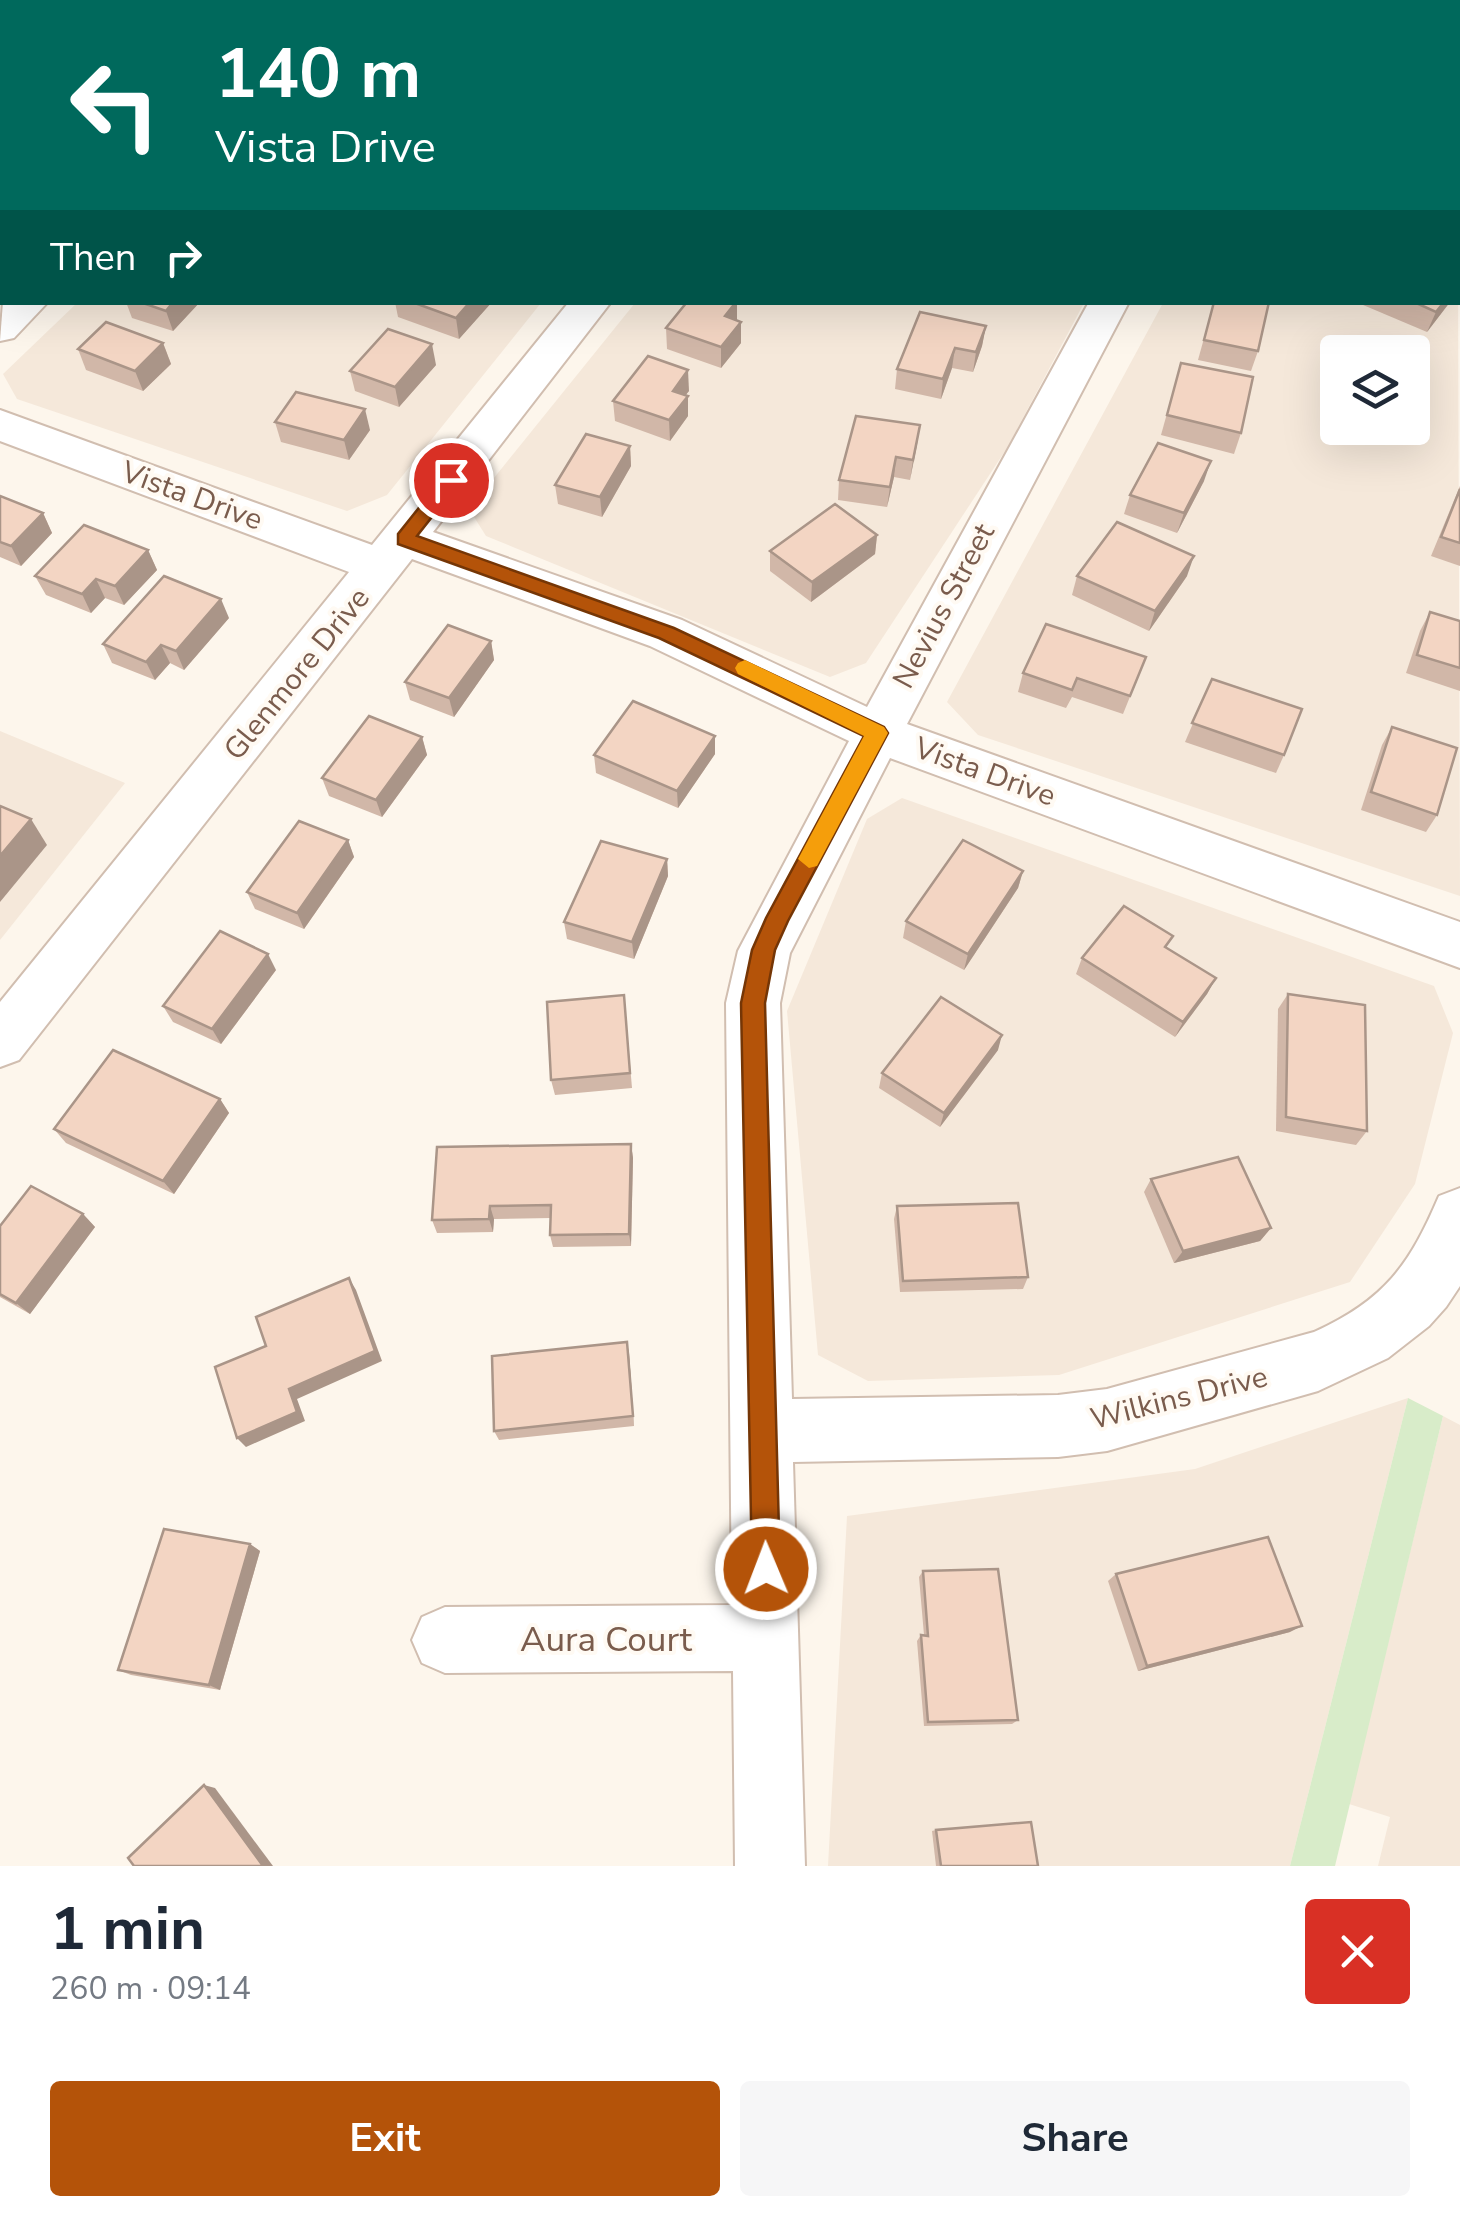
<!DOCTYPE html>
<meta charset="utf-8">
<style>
body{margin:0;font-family:"Nunito Sans",sans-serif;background:#f6f6f7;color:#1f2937;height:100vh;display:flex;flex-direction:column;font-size:38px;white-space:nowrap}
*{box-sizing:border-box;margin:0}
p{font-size:32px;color:#747a83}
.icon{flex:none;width:55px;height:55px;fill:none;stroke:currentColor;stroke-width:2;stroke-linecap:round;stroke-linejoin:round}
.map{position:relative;height:1866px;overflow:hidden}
.side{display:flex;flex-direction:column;background:#fff;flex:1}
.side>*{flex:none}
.banner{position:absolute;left:0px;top:0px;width:1460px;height:305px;box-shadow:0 10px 40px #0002;background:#00695c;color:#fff;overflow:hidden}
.tools{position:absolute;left:1320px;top:335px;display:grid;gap:20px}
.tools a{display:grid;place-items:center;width:110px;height:110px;border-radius:10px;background:#fff;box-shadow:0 10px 40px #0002;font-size:50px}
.pin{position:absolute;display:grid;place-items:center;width:85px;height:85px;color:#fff;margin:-42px;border:5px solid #fff;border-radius:50%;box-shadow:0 2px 10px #0007}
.me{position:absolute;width:110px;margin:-55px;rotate:359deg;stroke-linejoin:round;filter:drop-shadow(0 0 8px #0008)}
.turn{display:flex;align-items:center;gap:35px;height:210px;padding:0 50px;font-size:45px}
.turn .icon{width:130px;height:130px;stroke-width:2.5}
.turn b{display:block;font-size:70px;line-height:85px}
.then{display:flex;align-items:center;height:95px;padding:0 50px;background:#0003;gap:20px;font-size:38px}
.round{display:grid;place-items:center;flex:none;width:105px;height:105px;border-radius:10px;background:#f6f6f7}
.headline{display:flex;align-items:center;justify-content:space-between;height:170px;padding:0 50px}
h1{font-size:60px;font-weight:700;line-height:75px}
.button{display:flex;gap:20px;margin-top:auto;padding:20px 50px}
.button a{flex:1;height:115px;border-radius:10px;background:#b45309;color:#fff;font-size:40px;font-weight:700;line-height:115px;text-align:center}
.button a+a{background:#f6f6f7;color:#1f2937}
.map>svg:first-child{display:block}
.residential{fill:#f5e8da;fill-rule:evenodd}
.education{fill:#f3e8fa}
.green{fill:#d8ecc9}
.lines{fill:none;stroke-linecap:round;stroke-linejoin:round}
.minor-casing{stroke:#d1beb0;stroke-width:4}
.minor{fill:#fff;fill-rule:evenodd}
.wall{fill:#d1b7a8}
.shaded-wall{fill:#aa9588}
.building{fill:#f3d5c3;stroke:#aa9588;stroke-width:2.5}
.route{fill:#b45309;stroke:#753606;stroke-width:2.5}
.slow{fill:#f59e0b}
.labels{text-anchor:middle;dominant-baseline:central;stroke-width:8;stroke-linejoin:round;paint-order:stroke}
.street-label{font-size:30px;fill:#7a5c4d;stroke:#fffaf3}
.near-street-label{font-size:35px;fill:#7a5c4d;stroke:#fffaf3}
</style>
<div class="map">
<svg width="1460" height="1866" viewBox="0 0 1460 1866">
<rect width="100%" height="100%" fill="#fdf6ec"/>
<!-- residential -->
<g class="residential">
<path d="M 0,0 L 301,0 L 2,2 L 0,282 Z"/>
<path d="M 1458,266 L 1460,896 L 978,735 L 947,702 L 1163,303 L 1458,302 ZM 1338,352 L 1412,352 L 1412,428 L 1338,428 Z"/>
<path d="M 77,303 L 541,303 L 387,495 L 347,511 L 17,399 L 3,374 Z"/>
<path d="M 635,303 L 1084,303 L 1007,448 L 866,663 L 830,677 L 486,536 L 469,509 Z"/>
<path d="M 0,731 L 125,783 L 0,940 Z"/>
<path d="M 902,798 L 1434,986 L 1453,1033 L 1415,1184 L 1350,1282 L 1059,1375 L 868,1381 L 818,1355 L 787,1011 L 867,819 Z"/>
<path d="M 1408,1398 L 1290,1866 L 828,1866 L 847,1516 L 1195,1469 Z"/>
<path d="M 1443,1416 L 1460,1425 L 1460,1866 L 1378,1866 L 1390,1817 L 1349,1804 Z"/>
</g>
<!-- education -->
<path class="education" d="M 642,0 L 1083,0 L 1081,2 Z"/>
<!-- green -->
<path class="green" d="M 1408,1398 L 1443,1416 L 1335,1866 L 1290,1866 Z"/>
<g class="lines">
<defs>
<g id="minor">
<path d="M 542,0 L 584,0 L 585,2 L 544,2 Z"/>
<path d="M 834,0 L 877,0 L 878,2 L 836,2 Z"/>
<rect x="1458" y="231" width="2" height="24"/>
<path d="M 3,302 L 48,302 L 14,338 L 0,341 Z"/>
<path d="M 569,302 L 611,302 L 433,532 L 682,620 L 867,707 L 1089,302 L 1129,302 L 907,724 L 1460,922 L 1460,968 L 890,758 L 790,953 L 780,1003 L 792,1399 L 1058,1395 L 1107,1389 L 1314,1332 C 1385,1300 1410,1264 1439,1196 L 1460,1188 L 1460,1286 L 1446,1307 L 1429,1326 L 1388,1358 L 1318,1391 L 1107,1451 L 1058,1457 L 793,1462 L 805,1866 L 735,1866 L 733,1671 L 445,1673 L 422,1663 L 412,1640 L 422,1617 L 445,1607 L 732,1605 L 726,1003 L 738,951 L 849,741 L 650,646 L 412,559 L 19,1060 L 0,1067 L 0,1002 L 349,572 L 0,441 L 0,410 L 372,545 Z"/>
</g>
</defs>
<!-- minor casing -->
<use href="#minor" class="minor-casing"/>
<!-- minor -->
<use href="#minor" class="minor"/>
</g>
<!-- wall -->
<g class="wall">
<path d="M 2,143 L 2,189 L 0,188 L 0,145 Z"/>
<path d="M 126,302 L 200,302 L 173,331 L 132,318 Z"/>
<path d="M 395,302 L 492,302 L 459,339 L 398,317 Z"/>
<path d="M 687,302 L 737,302 L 737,321 L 741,322 L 741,343 L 721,368 L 667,349 L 666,328 Z"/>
<path d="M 1214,302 L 1258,351 L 1251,371 L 1198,360 Z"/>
<path d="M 1356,302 L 1450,302 L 1427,332 Z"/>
<path d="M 986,326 L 982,346 L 973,372 L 952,368 L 941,399 L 895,389 L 897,369 Z"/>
<path d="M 163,343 L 171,364 L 143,391 L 86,370 L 78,349 Z"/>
<path d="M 1181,363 L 1241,433 L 1234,454 L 1161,435 Z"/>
<path d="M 436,365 L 399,407 L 355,391 L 350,371 Z"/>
<path d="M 689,391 L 685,395 L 688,396 L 688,416 L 670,441 L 615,421 L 613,401 Z"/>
<path d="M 275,422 L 370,430 L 349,460 L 281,442 Z"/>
<path d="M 920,425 L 910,480 L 894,477 L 887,507 L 838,500 L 839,480 Z"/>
<path d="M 630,446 L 631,466 L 602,517 L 558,504 L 555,485 Z"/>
<path d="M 1204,481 L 1177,533 L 1124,514 L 1130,495 Z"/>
<path d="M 1460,486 L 1460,566 L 1431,556 Z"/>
<path d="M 0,496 L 43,513 L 52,533 L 21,566 L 0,557 Z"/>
<path d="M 877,535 L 875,554 L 811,602 L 770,571 L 770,551 Z"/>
<path d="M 148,550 L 157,570 L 124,605 L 105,598 L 91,613 L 46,595 L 35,576 Z"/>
<path d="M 1077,576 L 1187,576 L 1149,631 L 1072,595 Z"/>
<path d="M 1430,612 L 1460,621 L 1460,691 L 1406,673 L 1420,631 Z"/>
<path d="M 229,618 L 184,670 L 170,663 L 155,680 L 112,663 L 103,644 Z"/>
<path d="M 491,641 L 494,660 L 454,717 L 410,700 L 405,682 Z"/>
<path d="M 1146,657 L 1123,714 L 1072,697 L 1066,708 L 1018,692 L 1023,673 Z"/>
<path d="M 1212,679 L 1284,755 L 1276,773 L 1185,742 Z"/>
<path d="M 1392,727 L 1437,815 L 1426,832 L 1361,810 L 1382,745 Z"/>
<path d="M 715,736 L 715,754 L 678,808 L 596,773 L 594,755 Z"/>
<path d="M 422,737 L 427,755 L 382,817 L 329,796 L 322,778 Z"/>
<path d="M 348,840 L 354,857 L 304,929 L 255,909 L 247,892 Z"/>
<path d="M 667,859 L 668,876 L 634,959 L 567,939 L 564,922 Z"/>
<path d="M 1023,871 L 1018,888 L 964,970 L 903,938 L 906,921 Z"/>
<path d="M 1167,948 L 1216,978 L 1207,994 L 1175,1037 L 1076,974 L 1082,958 Z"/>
<path d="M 276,970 L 221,1044 L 173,1022 L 163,1006 Z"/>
<path d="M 1288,994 L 1367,1131 L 1356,1145 L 1276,1131 L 1278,1009 Z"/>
<path d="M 624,995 L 632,1088 L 555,1095 L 551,1080 Z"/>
<path d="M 998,1050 L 940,1127 L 879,1088 L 882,1073 Z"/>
<path d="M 220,1099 L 229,1113 L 174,1194 L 66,1143 L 54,1129 Z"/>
<path d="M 631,1144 L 633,1158 L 631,1246 L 553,1247 L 550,1235 L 551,1218 L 494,1219 L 493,1232 L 437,1233 L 432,1220 Z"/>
<path d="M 1151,1179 L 1271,1228 L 1260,1241 L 1174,1263 L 1144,1192 Z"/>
<path d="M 897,1206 L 1028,1277 L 1023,1289 L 900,1292 L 894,1219 Z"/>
<path d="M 83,1214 L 95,1227 L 30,1314 L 0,1297 L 0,1226 Z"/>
<path d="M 629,1353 L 634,1426 L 499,1440 L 494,1431 Z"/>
<path d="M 250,1544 L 260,1551 L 220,1690 L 131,1675 L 118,1670 Z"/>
<path d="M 923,1571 L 1018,1720 L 1012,1724 L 924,1726 L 917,1641 L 921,1635 L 924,1635 L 919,1577 Z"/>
<path d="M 1116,1574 L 1290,1632 L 1138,1671 L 1108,1581 Z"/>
<path d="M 936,1830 L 1038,1866 L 936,1866 L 932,1831 Z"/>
</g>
<!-- shaded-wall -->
<g class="shaded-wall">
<path d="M 0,0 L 20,0 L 21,2 L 2,2 L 2,24 L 0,26 Z"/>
<path d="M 229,0 L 248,0 L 248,2 L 225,2 Z"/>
<path d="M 1458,161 L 1460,161 L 1460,179 L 1458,180 Z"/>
<path d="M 173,302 L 200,302 L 173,331 L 166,311 Z"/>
<path d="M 470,302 L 492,302 L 459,339 L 456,318 Z"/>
<path d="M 736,302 L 737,302 L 737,321 L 725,316 Z"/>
<path d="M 1444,302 L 1450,302 L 1427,332 L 1436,312 Z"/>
<path d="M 741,322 L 741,343 L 721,368 L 721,347 Z"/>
<path d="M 986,326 L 982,346 L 973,372 L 976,352 Z"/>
<path d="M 163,343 L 171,364 L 143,391 L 135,371 Z"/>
<path d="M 432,344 L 436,365 L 399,407 L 395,387 Z"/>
<path d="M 955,348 L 952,368 L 941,399 L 943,379 Z"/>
<path d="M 688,370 L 689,391 L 673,411 L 673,391 Z"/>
<path d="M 688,396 L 688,416 L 670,441 L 669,420 Z"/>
<path d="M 365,409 L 370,430 L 349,460 L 344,440 Z"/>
<path d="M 920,425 L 917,445 L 910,480 L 913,460 Z"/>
<path d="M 630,446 L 631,466 L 602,517 L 600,497 Z"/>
<path d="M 896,457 L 894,477 L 887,507 L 890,487 Z"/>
<path d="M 1211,461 L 1204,481 L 1177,533 L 1184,513 Z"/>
<path d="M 43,513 L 52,533 L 21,566 L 11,546 Z"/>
<path d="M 877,535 L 875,554 L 811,602 L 812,582 Z"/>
<path d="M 148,550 L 157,570 L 124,605 L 115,586 Z"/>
<path d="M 1194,556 L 1187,576 L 1149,631 L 1155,611 Z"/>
<path d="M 96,579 L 105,598 L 91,613 L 82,594 Z"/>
<path d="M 221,599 L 229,618 L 184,670 L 176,651 Z"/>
<path d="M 491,641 L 494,660 L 454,717 L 449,698 Z"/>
<path d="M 161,645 L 170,663 L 155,680 L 146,662 Z"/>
<path d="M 715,736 L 715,754 L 678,808 L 677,791 Z"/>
<path d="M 422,737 L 427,755 L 382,817 L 376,800 Z"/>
<path d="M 31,819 L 47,845 L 0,902 L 0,856 Z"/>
<path d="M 348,840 L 354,857 L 304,929 L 297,913 Z"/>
<path d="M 667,859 L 668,876 L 634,959 L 632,942 Z"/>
<path d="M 1023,871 L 1018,888 L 964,970 L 968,954 Z"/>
<path d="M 268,954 L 276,970 L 221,1044 L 212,1029 Z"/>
<path d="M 1216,978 L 1207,994 L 1175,1037 L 1183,1022 Z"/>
<path d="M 1002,1035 L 998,1050 L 940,1127 L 944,1113 Z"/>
<path d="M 220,1099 L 229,1113 L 174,1194 L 163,1181 Z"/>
<path d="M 631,1144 L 633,1158 L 631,1246 L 629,1234 Z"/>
<path d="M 490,1206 L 494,1219 L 493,1232 L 489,1219 Z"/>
<path d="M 83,1214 L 95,1227 L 30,1314 L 16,1303 Z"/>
<path d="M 1271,1228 L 1260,1241 L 1174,1263 L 1183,1251 Z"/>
<path d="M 349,1278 L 356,1290 L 382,1361 L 297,1399 L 305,1421 L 246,1447 L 237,1438 L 289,1389 Z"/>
<path d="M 627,1342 L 629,1353 L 634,1426 L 633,1416 Z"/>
<path d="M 250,1544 L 260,1551 L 220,1690 L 209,1685 Z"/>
<path d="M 1302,1626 L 1290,1632 L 1138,1671 L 1147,1666 Z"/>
<path d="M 204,1785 L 215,1788 L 273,1866 L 263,1866 Z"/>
</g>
<!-- building -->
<g class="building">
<path d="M 182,0 L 229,0 L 225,2 L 179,2 Z"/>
<path d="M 431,0 L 461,0 L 470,2 L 428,2 Z"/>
<path d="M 1165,0 L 1214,0 L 1212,2 L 1162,2 Z"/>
<path d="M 1417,0 L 1460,0 L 1460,40 L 1458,41 L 1458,2 L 1415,2 Z"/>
<path d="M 1460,118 L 1460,161 L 1458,161 L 1458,119 Z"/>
<path d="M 2,143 L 2,171 L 0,170 L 0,145 Z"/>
<path d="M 140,302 L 173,302 L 166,311 Z"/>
<path d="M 412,302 L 470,302 L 456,318 Z"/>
<path d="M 687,302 L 736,302 L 725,316 L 741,322 L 721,347 L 666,328 Z"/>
<path d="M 1214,302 L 1269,302 L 1258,351 L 1204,340 Z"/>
<path d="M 1414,302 L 1444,302 L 1436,312 Z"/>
<path d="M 920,312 L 986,326 L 976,352 L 955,348 L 943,379 L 897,369 Z"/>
<path d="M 106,322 L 163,343 L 135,371 L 78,349 Z"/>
<path d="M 388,329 L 432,344 L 395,387 L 350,371 Z"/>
<path d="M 648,356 L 688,370 L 673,391 L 688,396 L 669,420 L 613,401 Z"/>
<path d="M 1181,363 L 1253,377 L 1241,433 L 1167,415 Z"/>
<path d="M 296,392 L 365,409 L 344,440 L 275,422 Z"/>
<path d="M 856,416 L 920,425 L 913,460 L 896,457 L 890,487 L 839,480 Z"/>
<path d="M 586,434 L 630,446 L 600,497 L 555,485 Z"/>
<path d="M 1158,443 L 1211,461 L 1184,513 L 1130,495 Z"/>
<path d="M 1460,489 L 1460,543 L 1441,537 Z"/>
<path d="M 0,496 L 43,513 L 11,546 L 0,542 Z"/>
<path d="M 835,504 L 877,535 L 812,582 L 770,551 Z"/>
<path d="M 1117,522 L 1194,556 L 1155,611 L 1077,576 Z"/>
<path d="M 84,525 L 148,550 L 115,586 L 96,579 L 82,594 L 35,576 Z"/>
<path d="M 164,576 L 221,599 L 176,651 L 161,645 L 146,662 L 103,644 Z"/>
<path d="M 1430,612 L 1460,621 L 1460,668 L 1417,655 Z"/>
<path d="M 1046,624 L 1146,657 L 1130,696 L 1077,678 L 1072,690 L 1023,673 Z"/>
<path d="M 448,625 L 491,641 L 449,698 L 405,682 Z"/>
<path d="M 1212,679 L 1302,709 L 1284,755 L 1192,723 Z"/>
<path d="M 633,701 L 715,736 L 677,791 L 594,755 Z"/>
<path d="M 369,716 L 422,737 L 376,800 L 322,778 Z"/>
<path d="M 1392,727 L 1457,748 L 1437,815 L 1371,792 Z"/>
<path d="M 0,806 L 31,819 L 0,856 Z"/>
<path d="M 299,821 L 348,840 L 297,913 L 247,892 Z"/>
<path d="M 963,840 L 1023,871 L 968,954 L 906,921 Z"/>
<path d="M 601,841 L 667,859 L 632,942 L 564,922 Z"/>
<path d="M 1124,906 L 1173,936 L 1165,947 L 1216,978 L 1183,1022 L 1082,958 Z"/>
<path d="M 220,931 L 268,954 L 212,1029 L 163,1006 Z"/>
<path d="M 1288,994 L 1365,1005 L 1367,1131 L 1286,1117 Z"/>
<path d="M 624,995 L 630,1073 L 551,1080 L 547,1002 Z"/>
<path d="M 941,997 L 1002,1035 L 944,1113 L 882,1073 Z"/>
<path d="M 113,1050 L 220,1099 L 163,1181 L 54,1129 Z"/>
<path d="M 631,1144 L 629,1234 L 550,1235 L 551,1205 L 490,1206 L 489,1219 L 432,1220 L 437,1147 Z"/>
<path d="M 1238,1157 L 1271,1228 L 1183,1251 L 1151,1179 Z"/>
<path d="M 31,1186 L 83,1214 L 16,1303 L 0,1294 L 0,1226 Z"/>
<path d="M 1018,1203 L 1028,1277 L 903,1281 L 897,1206 Z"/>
<path d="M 349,1278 L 375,1351 L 289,1389 L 297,1412 L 237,1438 L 215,1367 L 266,1346 L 256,1317 Z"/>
<path d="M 627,1342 L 633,1416 L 494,1431 L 492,1356 Z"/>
<path d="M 164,1529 L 250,1544 L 209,1685 L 118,1670 Z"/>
<path d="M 1268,1537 L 1302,1626 L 1147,1666 L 1116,1574 Z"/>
<path d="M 998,1569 L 1018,1720 L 928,1722 L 921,1635 L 928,1636 L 923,1571 Z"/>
<path d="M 204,1785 L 263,1866 L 134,1866 L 128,1858 Z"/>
<path d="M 1031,1822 L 1038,1866 L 941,1866 L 936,1830 Z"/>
</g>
<!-- route -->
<path class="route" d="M 451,473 L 461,480 L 417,536 L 674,628 L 884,727 L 888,733 L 788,921 L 775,950 L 765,1003 L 780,1569 L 776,1579 L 766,1583 L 756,1579 L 752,1569 L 741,1003 L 752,950 L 766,918 L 864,736 L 659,638 L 398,544 L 398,534 L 445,475 Z"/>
<!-- slow -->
<path class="slow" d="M 745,660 L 884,727 L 888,733 L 817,866 L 809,868 L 798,859 L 864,736 L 738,674 L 735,668 L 738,663 Z"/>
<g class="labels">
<!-- street labels -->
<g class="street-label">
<text transform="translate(192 496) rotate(20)">Vista Drive</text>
<text transform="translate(944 606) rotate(-62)">Nevius Street</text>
<text transform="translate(297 674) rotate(-51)">Glenmore Drive</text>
<text transform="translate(985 772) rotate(20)">Vista Drive</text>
<text transform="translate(1179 1398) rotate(-14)">Wilkins Drive</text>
</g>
<!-- near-street labels -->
<g class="near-street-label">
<text x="606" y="1639">Aura Court</text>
</g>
</g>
</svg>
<div class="tools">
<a><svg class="icon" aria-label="layers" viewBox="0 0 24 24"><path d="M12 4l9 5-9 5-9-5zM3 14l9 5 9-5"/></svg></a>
</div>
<div class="pin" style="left:451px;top:480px;background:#d93025"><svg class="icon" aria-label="arrive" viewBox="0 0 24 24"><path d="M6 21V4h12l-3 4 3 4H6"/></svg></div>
<svg class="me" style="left:766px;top:1569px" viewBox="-20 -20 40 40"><circle r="17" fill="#b45309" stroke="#fff" stroke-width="3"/><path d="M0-11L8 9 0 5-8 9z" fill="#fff"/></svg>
<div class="banner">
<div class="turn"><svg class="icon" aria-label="left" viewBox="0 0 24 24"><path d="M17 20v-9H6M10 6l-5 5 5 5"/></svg><div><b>140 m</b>Vista Drive</div></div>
<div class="then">Then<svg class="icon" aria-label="right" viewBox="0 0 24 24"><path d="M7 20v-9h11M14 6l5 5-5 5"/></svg></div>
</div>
</div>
<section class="side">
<div class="headline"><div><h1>1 min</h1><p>260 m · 09:14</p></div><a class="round" style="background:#d93025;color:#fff"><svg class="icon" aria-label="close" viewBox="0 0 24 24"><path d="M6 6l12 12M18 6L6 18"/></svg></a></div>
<div class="button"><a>Exit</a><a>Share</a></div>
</section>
